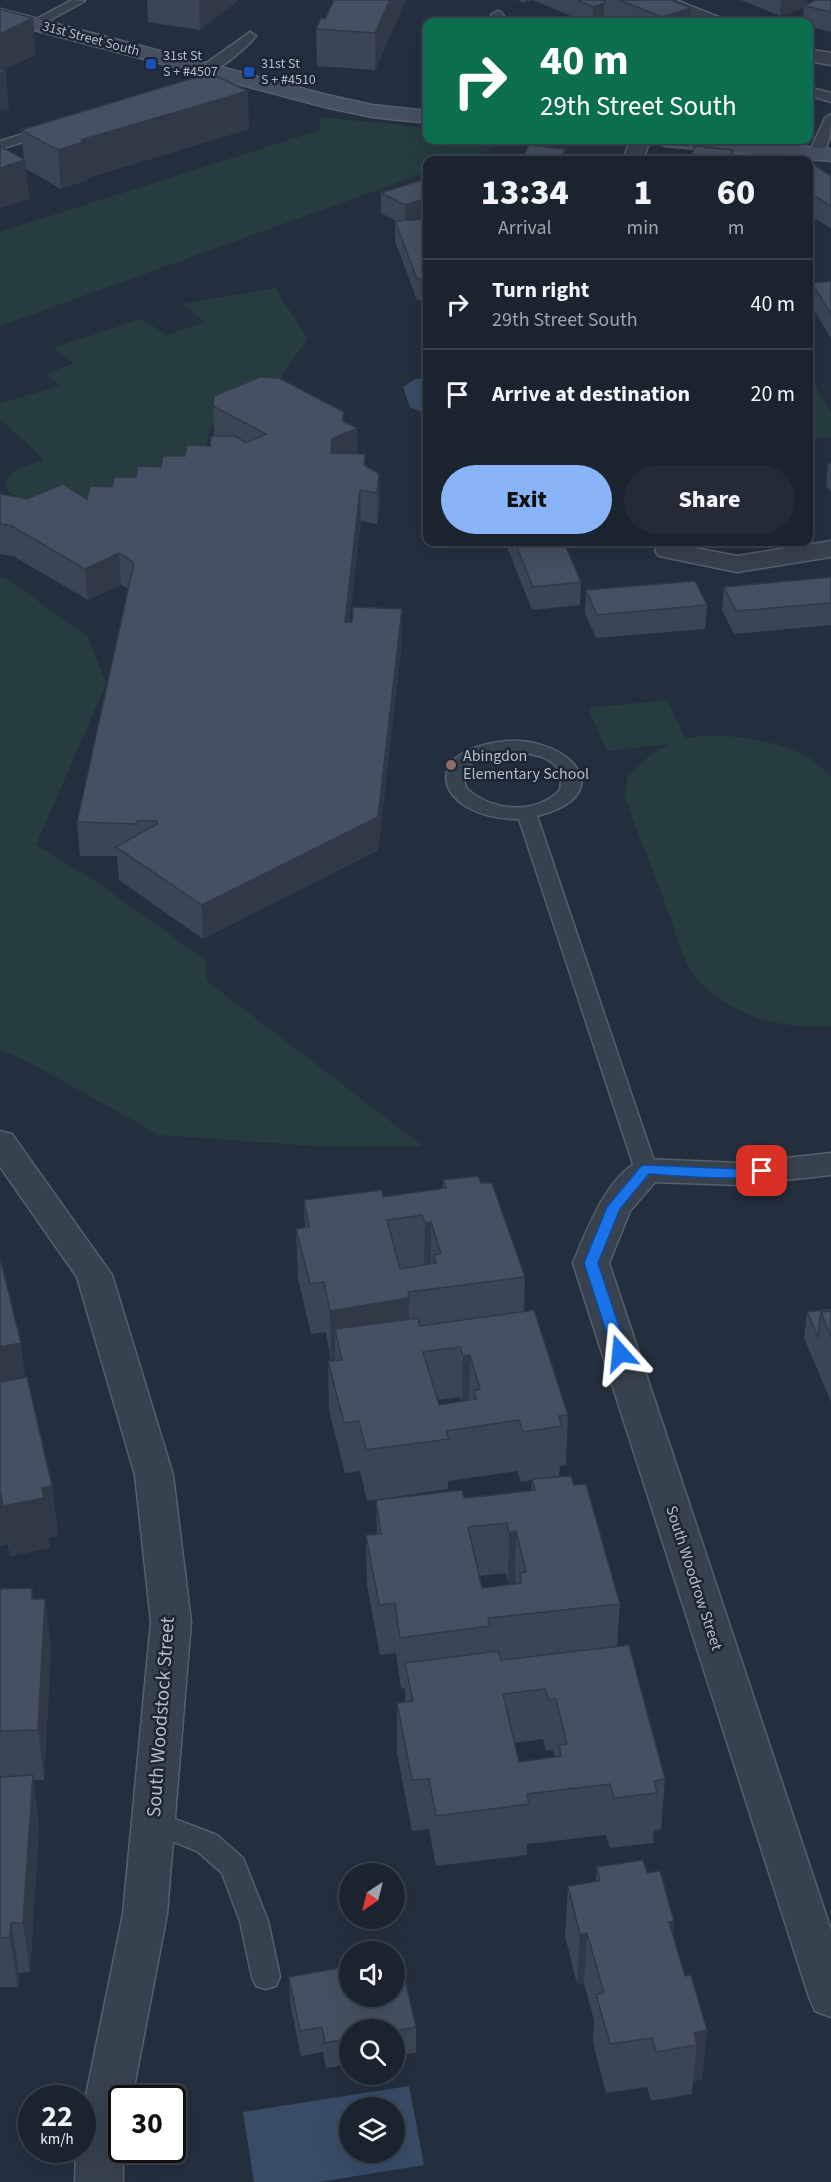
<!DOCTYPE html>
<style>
body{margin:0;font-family:"Source Sans 3",sans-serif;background:#242b36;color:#f1f3f6;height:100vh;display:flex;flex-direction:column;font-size:22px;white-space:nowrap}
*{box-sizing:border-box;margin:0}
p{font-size:20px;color:#a0a4aa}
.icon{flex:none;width:33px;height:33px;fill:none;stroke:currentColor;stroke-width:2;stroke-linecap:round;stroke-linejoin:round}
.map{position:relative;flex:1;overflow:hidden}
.sheet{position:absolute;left:423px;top:156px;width:390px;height:390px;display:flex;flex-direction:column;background:#1b232e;border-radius:12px;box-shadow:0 6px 24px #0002,0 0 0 2px #39404a}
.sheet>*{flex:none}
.guide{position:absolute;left:423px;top:18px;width:390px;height:126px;border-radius:12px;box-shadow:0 6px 24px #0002,0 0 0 2px #39404a;background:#0b6e4f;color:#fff;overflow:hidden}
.needle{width:39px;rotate:215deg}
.buttons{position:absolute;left:339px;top:1863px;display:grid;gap:12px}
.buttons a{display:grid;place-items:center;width:66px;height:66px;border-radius:50%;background:#1b232e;box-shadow:0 6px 24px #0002,0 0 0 2px #39404a;font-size:30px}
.speed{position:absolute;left:18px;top:2085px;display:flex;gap:12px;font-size:30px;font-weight:700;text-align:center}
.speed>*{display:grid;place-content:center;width:78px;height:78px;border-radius:50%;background:#1b232e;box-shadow:0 6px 24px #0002,0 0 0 2px #39404a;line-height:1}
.speed small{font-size:15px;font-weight:400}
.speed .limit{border:3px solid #111;border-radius:9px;background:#fff;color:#111}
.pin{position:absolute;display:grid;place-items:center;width:51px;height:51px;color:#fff;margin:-26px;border-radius:12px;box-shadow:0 3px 9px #0006}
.me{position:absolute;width:66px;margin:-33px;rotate:342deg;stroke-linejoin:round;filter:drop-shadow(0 0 4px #0008)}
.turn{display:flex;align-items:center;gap:21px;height:126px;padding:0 18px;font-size:27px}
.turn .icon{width:78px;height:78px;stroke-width:2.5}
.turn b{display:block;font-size:42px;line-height:51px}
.eta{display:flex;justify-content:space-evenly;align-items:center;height:102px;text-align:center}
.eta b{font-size:36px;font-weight:800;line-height:42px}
.cta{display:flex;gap:12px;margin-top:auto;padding:12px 18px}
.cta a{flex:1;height:69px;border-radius:36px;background:#8ab4f8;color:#111;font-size:24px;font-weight:800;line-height:69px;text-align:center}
.cta a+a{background:#242b36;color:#f1f3f6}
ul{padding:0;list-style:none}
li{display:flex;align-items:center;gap:18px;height:90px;padding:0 18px;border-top:2px solid #39404a}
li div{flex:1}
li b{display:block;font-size:22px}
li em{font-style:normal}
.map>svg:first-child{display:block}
.green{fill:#263c3f}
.water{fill:#394c67;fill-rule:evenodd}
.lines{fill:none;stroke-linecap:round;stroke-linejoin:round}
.lane-casing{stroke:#565f6c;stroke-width:3}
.street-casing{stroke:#565f6c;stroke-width:3}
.secondary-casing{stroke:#565f6c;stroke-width:3}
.lane{fill:#38414e;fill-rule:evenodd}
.street{fill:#38414e;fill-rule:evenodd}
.secondary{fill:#465061;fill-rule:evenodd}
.wall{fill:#3b4654;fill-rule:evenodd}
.shaded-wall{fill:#303945}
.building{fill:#455162;stroke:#303945;stroke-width:1.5;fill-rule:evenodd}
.route{fill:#1a73e8;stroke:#114b97;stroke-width:1.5}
.transit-dot{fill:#1a4fb4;stroke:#1d2633;stroke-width:2}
.education-dot{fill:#8d6e63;stroke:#1d2633;stroke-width:2}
.labels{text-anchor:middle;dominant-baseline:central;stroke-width:5;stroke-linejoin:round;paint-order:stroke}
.far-street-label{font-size:14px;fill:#b4bcc9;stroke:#1d2633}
.far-poi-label{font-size:14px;fill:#b4bcc9;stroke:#1d2633;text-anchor:start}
.poi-label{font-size:16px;fill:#b4bcc9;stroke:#1d2633;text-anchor:start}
.street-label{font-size:16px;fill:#b4bcc9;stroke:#1d2633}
.near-street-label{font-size:20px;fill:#b4bcc9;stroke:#1d2633}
</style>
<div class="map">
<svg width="831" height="2182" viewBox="0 0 831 2182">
<rect width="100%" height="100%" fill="#242f3e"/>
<!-- green -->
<g class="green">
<path d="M 320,117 L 427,128 L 428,140 L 517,140 L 460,160 L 428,160 L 427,172 L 0,326 L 0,232 L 320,130 Z"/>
<path d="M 275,288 L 308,339 L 283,372 L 278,401 L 226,414 L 212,425 L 203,454 L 102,501 L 21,499 L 9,492 L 5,484 C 14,467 27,466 44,460 L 0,418 L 0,403 L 60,386 L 46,374 L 74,363 L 53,348 L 141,319 L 167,335 L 204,322 L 183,304 Z"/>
<path d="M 809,376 L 831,412 L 831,437 L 809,438 Z"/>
<path d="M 0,577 L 9,580 L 88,637 L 106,684 L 36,845 L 101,885 L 205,960 L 207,981 L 423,1146 L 330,1147 L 159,1135 L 27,1061 L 0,1050 Z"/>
<path d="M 667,700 L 686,739 C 720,729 790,742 818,764 C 823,768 827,774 831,778 L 831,1026 C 780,1031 718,1013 689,967 C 680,952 676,932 670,916 C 655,876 639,835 624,795 L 628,776 L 647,758 L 669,744 L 607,751 L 588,708 Z"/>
</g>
<!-- water -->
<g class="water">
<path d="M 427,378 L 428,378 L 427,414 L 410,407 L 403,387 L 415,379 Z"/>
<path d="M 409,2086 L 424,2165 L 319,2182 L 254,2182 L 243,2112 ZM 350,2108 L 394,2108 L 394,2152 L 350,2152 Z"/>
</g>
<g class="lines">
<defs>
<g id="lane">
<path d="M 72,0 L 85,1 L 37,27 L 29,27 L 27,24 Z"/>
<path d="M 497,11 L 501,12 L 508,22 L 496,22 L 491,15 Z"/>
<path d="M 250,32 L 256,36 C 247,47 215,76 201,73 L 199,70 L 201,67 Z"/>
<path d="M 808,87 L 831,93 L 831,102 L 808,95 Z"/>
<path d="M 831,114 C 831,127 831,152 816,157 L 811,156 L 809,153 L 825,118 Z"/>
<path d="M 48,126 L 54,130 L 53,133 L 0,149 L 0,141 Z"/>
<path d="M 506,741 C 571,737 621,795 537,816 L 657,1170 L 654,1175 L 646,1177 L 638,1175 L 635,1170 L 519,819 C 441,820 410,752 506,741 ZM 514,751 C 532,754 555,756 562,776 L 560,790 C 534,816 492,811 467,789 C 453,758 493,753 514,751 Z"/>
<path d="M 153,1811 L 217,1835 L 243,1858 L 268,1921 L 280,1977 L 276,1986 L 266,1989 L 256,1986 L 252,1977 L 240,1921 L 222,1873 L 197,1851 L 143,1830 L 139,1822 L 143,1814 Z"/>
</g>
<g id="street">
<path d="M 651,0 L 676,0 L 721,18 L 723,22 L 699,22 L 653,4 Z"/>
<path d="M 808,49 L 831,53 L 831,65 L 808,61 Z"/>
<path d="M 630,140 L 650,140 L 643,160 L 623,160 Z"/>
<path d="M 831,541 L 831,557 L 737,572 L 659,556 L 655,551 L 659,546 L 668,543 L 737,556 Z"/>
<path d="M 0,1131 L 12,1134 L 112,1275 L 173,1475 L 191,1622 L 167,1914 L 132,2098 L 122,2098 L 123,2182 L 75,2182 L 76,2150 L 82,2150 L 82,2115 L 123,1914 L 151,1622 L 135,1475 L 77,1277 L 0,1167 Z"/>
<path d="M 831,1153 L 831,1175 L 739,1185 L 655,1182 L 630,1211 L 609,1263 L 831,1930 L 831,2017 L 815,2011 L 809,1997 L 573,1263 C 587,1230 609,1169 646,1159 L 739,1163 Z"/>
</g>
<g id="secondary">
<path d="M 0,9 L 327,95 L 372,105 L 428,111 L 428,123 L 372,117 L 325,107 L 0,21 Z"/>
<path d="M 656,140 L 728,140 L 831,149 L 831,161 L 666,146 L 659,144 Z"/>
</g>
</defs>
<!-- lane casing -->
<use href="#lane" class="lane-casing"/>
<!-- street casing -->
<use href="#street" class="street-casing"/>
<!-- secondary casing -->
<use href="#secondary" class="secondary-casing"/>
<!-- lane -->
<use href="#lane" class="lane"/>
<!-- street -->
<use href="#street" class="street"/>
<!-- secondary -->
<use href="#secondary" class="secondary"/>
</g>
<!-- wall -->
<g class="wall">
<path d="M 147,0 L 239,0 L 200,30 L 148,22 Z"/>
<path d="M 334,0 L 406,0 L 375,70 L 317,66 L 316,29 L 325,19 Z"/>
<path d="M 518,0 L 671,0 L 690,22 L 586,22 L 532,0 L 524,3 Z"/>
<path d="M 741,0 L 807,0 L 807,5 L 831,0 L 831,32 L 808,26 L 808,22 L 803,22 L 804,8 L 780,16 Z"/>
<path d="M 249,129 L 87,178 L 87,180 L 61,189 L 26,169 L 29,199 L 0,208 L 0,146 L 24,160 L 21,130 Z"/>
<path d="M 808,161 L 831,176 L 831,229 L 808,213 Z"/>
<path d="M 428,178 L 428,299 L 417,300 L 395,241 L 395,221 L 396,221 L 381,213 L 381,193 Z"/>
<path d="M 831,281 L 831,338 L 810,304 L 812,283 Z"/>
<path d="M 213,406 L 344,421 L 358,454 L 365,454 L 365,465 L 379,474 L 380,504 L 377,524 L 361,521 L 349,622 L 402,609 L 402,641 L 378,850 L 203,939 L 119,880 L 117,856 L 80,856 L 77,822 L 129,589 L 121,585 L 88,600 L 13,556 L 0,554 L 0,494 L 27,499 L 87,499 L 112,487 L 210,446 L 216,436 L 214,436 Z"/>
<path d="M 831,463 L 831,492 L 826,486 L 828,464 Z"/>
<path d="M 505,542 L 564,542 L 581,582 L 580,605 L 532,610 Z"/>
<path d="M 831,577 L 831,625 L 734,634 L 722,610 L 724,587 Z"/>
<path d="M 586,590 L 707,605 L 705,629 L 596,638 L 585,613 Z"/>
<path d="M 443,1180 L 481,1183 L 525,1277 L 524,1311 L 568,1415 L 566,1465 L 560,1466 L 559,1476 L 547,1478 L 574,1485 L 620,1604 L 617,1647 L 665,1779 L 661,1829 L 654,1831 L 653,1843 L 610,1848 L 606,1835 L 527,1844 L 527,1855 L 436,1866 L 429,1829 L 412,1831 L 397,1753 L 397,1703 L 405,1702 L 405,1688 L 401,1689 L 396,1653 L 380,1655 L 367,1585 L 366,1535 L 377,1534 L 376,1500 L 464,1498 L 531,1490 L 532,1480 L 521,1482 L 517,1471 L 448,1481 L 448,1489 L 367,1501 L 360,1471 L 345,1473 L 329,1411 L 328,1361 L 335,1361 L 335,1360 L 331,1361 L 326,1332 L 311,1334 L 298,1279 L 296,1229 L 305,1228 L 304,1200 L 383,1197 L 443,1189 ZM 460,1397 L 461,1401 L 439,1405 L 437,1400 ZM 506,1573 L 508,1583 L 515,1582 L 515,1583 L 482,1588 L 479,1576 ZM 543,1739 L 546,1750 L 553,1750 L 555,1757 L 519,1762 L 514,1743 Z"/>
<path d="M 0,1258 L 25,1378 L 52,1486 L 58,1536 L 48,1538 L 50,1548 L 10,1556 L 8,1544 L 0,1546 Z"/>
<path d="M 831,1309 L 831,1402 L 804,1338 L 807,1312 Z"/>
<path d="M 0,1589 L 34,1599 L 45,1599 L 51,1649 L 44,1780 L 33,1780 L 39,1826 L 30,1972 L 19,1973 L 18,1987 L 0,1987 Z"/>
<path d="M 597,1867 L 647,1873 L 674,1921 L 673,1934 L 685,1976 L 707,2030 L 702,2079 L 693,2082 L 692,2094 L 651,2101 L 647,2087 L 606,2093 L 593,2043 L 594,2020 L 584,1983 L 577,1984 L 565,1936 L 568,1886 L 596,1882 Z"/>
<path d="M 289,1977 L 416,2027 L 416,2053 L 394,2056 L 394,2030 L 350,2030 L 350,2064 L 326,2068 L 323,2052 L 301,2056 L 290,2002 Z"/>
</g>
<!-- shaded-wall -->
<g class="shaded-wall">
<path d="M 199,0 L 239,0 L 200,30 Z"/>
<path d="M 390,0 L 406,0 L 375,70 L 375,33 Z"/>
<path d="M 525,0 L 532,0 L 524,3 Z"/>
<path d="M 781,0 L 807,0 L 807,7 L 805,6 L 804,8 L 780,16 Z"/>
<path d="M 604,3 L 604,22 L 593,22 L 593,7 Z"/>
<path d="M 691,8 L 690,22 L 661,22 L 662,17 Z"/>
<path d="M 33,18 L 36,55 L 0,72 L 0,34 Z"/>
<path d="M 6,71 L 9,109 L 0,111 L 0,73 Z"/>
<path d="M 248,91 L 249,129 L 87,178 L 87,180 L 61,189 L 58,150 L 81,140 Z"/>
<path d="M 565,149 L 565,160 L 560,160 Z"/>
<path d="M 733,150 L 732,160 L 729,160 Z"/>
<path d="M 25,160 L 29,199 L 0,208 L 0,168 Z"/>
<path d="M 428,198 L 428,218 L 405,226 L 405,205 Z"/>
<path d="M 344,412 L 344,434 L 357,428 L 358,459 L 331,453 L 332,439 L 342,421 Z"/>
<path d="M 379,474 L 380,504 L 377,524 L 377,493 Z"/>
<path d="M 360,490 L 361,521 L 346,653 L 345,622 Z"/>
<path d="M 119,553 L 121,585 L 88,600 L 85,569 Z"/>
<path d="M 402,609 L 402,641 L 378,850 L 203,939 L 202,905 Z"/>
<path d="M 431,1222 L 431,1272 L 424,1273 L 425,1223 Z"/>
<path d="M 409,1298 L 409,1348 L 335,1329 L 335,1360 L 331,1361 L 330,1311 Z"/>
<path d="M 21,1343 L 27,1393 L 0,1398 L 0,1347 Z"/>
<path d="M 470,1355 L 469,1405 L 462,1406 L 463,1356 Z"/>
<path d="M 52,1486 L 58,1536 L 48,1538 L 50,1548 L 10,1556 L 3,1506 L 42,1488 Z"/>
<path d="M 0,1494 L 1,1494 L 8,1544 L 0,1546 Z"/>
<path d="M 516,1531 L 515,1582 L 508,1583 L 509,1533 Z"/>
<path d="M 45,1599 L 51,1649 L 44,1780 L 38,1730 Z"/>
<path d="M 33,1775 L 39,1826 L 30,1972 L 23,1923 Z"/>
<path d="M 674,1921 L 669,1970 L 669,1922 Z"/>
<path d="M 11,1923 L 19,1973 L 18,1987 L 10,1937 Z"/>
<path d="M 587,1933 L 584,1983 L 577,1984 L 580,1935 Z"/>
<path d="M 707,2030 L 702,2079 L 693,2082 L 697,2045 L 694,2033 Z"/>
</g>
<!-- building -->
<g class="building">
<path d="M 334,0 L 390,0 L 375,33 L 316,29 L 321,18 L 325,19 Z"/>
<path d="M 577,0 L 605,0 L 604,3 L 593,7 Z"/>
<path d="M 620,0 L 671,0 L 691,8 L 662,17 Z"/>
<path d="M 815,0 L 831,0 L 831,12 L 805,6 Z"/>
<path d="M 0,9 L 33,18 L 0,34 Z"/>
<path d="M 0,68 L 6,71 L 0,73 Z"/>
<path d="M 210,73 L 248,91 L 81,140 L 84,142 L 58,150 L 21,130 Z"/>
<path d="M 529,145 L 565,149 L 560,160 L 521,160 Z"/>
<path d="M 0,146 L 25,160 L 0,168 Z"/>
<path d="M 695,146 L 733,150 L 729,160 L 689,160 Z"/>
<path d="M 801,156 L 808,160 L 778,160 Z"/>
<path d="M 808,161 L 831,176 L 831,207 L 808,191 Z"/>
<path d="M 428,178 L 428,198 L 405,205 L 381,193 Z"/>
<path d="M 428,219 L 428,278 L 417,279 L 395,221 Z"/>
<path d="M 831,281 L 831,314 L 812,283 Z"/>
<path d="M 260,377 L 279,378 L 344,412 L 342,421 L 357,428 L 332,439 L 331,453 L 365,454 L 364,465 L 379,474 L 377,493 L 360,490 L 345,622 L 352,622 L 353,607 L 402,609 L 378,817 L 202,905 L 116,847 L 157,824 L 157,821 L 137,821 L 137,824 L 77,822 L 134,563 L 119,553 L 85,569 L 10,525 L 0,524 L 0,494 L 27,499 L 63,484 L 87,499 L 90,486 L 112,487 L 114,477 L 136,477 L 138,466 L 161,467 L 163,456 L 185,456 L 187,445 L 210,446 L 211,436 L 235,436 L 246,443 L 266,434 L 213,406 L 214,396 Z"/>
<path d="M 515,542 L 564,542 L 581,582 L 533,587 Z"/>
<path d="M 831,577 L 831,603 L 736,611 L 724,587 Z"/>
<path d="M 695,581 L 707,605 L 597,615 L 586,590 Z"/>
<path d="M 478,1176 L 481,1183 L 492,1183 L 525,1277 L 408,1292 L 409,1298 L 330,1311 L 324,1282 L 310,1284 L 296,1229 L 309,1227 L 304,1200 L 382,1190 L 383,1197 L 446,1188 L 443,1180 ZM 422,1215 L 425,1223 L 431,1222 L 441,1254 L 434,1255 L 436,1263 L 400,1269 L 387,1220 Z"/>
<path d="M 0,1258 L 21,1343 L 0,1347 Z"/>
<path d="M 831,1309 L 831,1311 L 821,1312 L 818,1337 L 807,1312 Z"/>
<path d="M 534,1310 L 568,1415 L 559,1416 L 562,1426 L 523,1432 L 519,1420 L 446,1431 L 449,1439 L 366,1450 L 359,1421 L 344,1423 L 328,1361 L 342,1360 L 335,1329 L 418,1318 L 420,1326 ZM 460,1347 L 463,1356 L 470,1355 L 480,1389 L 474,1391 L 476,1399 L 439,1405 L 423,1352 Z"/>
<path d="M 831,1311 L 831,1337 L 821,1312 Z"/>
<path d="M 27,1377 L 52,1486 L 42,1488 L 44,1498 L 3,1506 L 1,1494 L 0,1494 L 0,1382 Z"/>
<path d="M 571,1476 L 574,1485 L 586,1484 L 620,1604 L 488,1618 L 490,1626 L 400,1638 L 395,1603 L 379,1605 L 366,1535 L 381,1534 L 376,1500 L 462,1490 L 464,1498 L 485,1496 L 535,1490 L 532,1479 ZM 507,1523 L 509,1533 L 516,1531 L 526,1572 L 520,1573 L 521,1583 L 482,1588 L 468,1527 Z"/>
<path d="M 32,1588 L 32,1599 L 45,1599 L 38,1730 L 0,1731 L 0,1589 Z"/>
<path d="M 629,1645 L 665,1779 L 654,1781 L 657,1793 L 614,1798 L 610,1784 L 527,1794 L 529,1804 L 436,1816 L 429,1779 L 412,1780 L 397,1703 L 413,1701 L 405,1663 L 498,1651 L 501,1660 ZM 545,1689 L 549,1700 L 556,1699 L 567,1744 L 559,1745 L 561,1756 L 519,1762 L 503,1694 Z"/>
<path d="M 33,1775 L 23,1923 L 11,1923 L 10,1937 L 0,1938 L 0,1777 Z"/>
<path d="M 643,1860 L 647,1873 L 660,1871 L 674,1921 L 669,1922 L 685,1976 L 691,1975 L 707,2030 L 694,2033 L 697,2045 L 656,2052 L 652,2038 L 610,2044 L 596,1994 L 604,1993 L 587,1933 L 580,1935 L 568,1886 L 600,1881 L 597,1867 Z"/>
<path d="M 394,1958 L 400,1958 L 416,2027 L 394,2031 L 394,2030 L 350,2030 L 350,2038 L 325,2043 L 322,2027 L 300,2031 L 289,1977 L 350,1966 L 350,1996 L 394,1996 Z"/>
</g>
<!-- route -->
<path class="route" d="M 646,1165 L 739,1169 L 762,1167 L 769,1171 C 759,1184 669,1175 649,1174 L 620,1209 L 598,1263 L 628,1353 L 626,1357 L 615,1357 L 613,1353 L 584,1263 L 607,1207 L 641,1166 Z"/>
<!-- markers -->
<g class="transit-dot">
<rect x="145" y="58" width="12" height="12" rx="3"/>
<rect x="243" y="66" width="12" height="12" rx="3"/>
</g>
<circle class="education-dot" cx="451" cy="765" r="6"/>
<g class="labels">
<!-- far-street labels -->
<g class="far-street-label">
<text transform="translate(91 39) rotate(15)">31st Street South</text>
</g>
<!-- far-poi labels -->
<g class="far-poi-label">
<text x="163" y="56">31st St<tspan x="163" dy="16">S + #4507</tspan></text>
<text x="261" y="64">31st St<tspan x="261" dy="16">S + #4510</tspan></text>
</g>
<!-- poi labels -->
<g class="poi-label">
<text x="463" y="756">Abingdon<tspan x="463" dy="18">Elementary School</tspan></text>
</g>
<!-- street labels -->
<g class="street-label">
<text transform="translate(694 1578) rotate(72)">South Woodrow Street</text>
</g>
<!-- near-street labels -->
<g class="near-street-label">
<text transform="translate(161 1717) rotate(-86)">South Woodstock Street</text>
</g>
</g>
</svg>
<div class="buttons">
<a><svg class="needle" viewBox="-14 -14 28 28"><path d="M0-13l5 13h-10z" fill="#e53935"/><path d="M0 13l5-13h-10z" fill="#a0a4aa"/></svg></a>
<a><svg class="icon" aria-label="sound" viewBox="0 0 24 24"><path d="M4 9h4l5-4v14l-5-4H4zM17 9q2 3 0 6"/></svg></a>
<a><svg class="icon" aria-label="search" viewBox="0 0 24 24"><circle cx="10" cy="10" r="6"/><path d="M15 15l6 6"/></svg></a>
<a><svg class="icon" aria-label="layers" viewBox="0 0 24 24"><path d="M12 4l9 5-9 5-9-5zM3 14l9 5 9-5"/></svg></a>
</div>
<div class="speed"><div>22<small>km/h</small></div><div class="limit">30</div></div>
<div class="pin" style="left:762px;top:1171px;background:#d93025"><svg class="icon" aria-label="arrive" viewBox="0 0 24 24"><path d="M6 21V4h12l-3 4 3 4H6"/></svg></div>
<svg class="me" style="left:620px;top:1353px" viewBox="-20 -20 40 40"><path d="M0-17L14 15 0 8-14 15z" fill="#1a73e8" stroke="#fff" stroke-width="4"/></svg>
<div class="guide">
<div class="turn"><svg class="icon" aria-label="right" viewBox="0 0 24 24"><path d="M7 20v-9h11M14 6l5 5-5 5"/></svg><div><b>40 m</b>29th Street South</div></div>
</div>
<section class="sheet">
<div class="eta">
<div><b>13:34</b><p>Arrival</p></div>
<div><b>1</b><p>min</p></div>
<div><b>60</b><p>m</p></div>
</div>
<ul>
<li><svg class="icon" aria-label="right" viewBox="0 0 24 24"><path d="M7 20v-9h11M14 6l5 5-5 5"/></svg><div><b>Turn right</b><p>29th Street South</p></div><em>40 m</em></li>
<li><svg class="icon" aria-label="arrive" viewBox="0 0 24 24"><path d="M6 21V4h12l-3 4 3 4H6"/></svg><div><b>Arrive at destination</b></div><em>20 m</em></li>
</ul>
<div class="cta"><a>Exit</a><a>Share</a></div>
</section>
</div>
